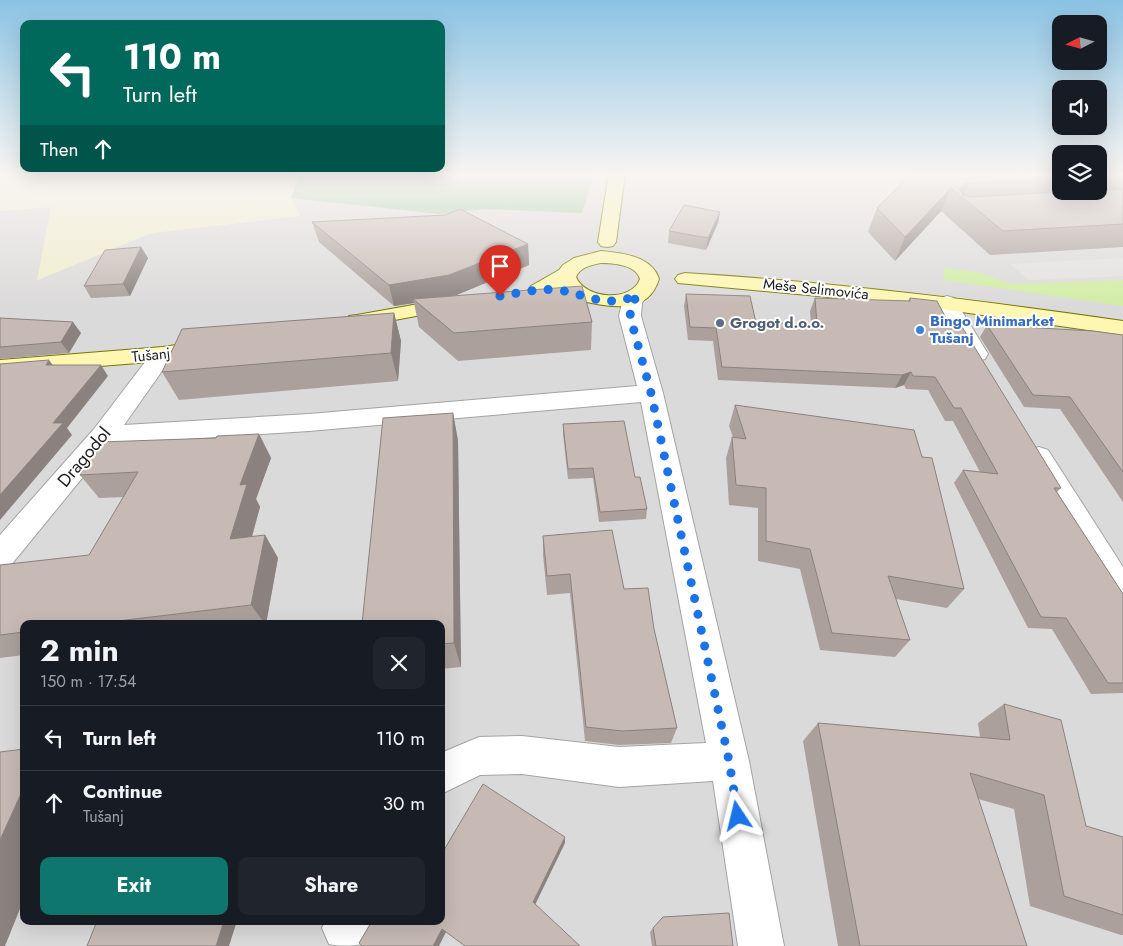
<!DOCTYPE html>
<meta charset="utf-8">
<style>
body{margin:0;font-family:Jost,sans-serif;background:#20242c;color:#f1f3f6;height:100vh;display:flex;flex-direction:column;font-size:19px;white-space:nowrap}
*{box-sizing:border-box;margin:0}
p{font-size:16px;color:#9ea1a6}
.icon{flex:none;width:28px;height:28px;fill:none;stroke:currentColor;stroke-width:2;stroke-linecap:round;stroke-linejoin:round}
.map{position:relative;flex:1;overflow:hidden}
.sheet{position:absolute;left:20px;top:620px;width:425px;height:305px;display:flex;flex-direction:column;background:#171b24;border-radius:10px;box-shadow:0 5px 20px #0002}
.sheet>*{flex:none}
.top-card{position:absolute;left:20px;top:20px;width:425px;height:152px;border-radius:10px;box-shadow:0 5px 20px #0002;background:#00695c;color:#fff;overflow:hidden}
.needle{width:32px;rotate:264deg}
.tools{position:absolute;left:1052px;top:15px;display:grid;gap:10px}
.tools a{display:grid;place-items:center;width:55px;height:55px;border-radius:10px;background:#171b24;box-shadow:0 5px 20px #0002;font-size:25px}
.pin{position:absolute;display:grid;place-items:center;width:42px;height:42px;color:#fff;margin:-51px -21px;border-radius:50% 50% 50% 0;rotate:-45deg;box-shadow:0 0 5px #0007}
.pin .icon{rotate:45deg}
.me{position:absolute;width:55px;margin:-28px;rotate:350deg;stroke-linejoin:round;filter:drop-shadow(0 0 4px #0008)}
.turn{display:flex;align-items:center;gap:18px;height:105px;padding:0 20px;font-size:22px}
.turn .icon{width:65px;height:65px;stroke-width:2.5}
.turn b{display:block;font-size:35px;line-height:42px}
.then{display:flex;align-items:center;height:48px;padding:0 20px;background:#0003;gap:10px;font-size:19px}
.round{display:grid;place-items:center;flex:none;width:52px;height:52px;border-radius:10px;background:#20242c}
.head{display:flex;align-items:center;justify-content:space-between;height:85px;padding:0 20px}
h1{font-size:30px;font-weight:700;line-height:38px}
.action{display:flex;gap:10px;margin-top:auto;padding:10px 20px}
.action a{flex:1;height:58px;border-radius:10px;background:#0f766e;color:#fff;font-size:20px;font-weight:700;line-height:58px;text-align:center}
.action a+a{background:#20242c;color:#f1f3f6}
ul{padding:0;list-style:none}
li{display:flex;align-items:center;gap:15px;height:65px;padding:0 20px;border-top:1px solid #363941}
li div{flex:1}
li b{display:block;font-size:19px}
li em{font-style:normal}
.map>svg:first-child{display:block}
.residential{fill:#dbdada;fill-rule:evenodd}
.farmland{fill:#efedcb}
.grass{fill:#d1eda4}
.cemetery{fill:#a1c9a2}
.parking{fill:#e1e1e1}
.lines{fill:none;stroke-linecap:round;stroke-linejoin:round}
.street-casing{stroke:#a4a4a4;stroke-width:2}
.secondary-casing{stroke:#777500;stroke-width:2}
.street{fill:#fff;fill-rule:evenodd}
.secondary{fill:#fdf7b1;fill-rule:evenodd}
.wall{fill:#aba09c}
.shaded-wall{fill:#8b827f}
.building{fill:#c7bab5;stroke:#8b827f}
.route{stroke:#1a73e8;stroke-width:9;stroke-dasharray:0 16.2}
.service-dot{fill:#5c6f8a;stroke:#fff;stroke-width:2}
.shop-dot{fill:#3f7fe0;stroke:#fff;stroke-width:2}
.labels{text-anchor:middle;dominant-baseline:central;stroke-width:4;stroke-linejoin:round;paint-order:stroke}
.far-street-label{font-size:15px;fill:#1d1d1d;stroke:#fff}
.far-shop-label{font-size:15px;font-weight:bold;fill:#366cbe;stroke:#fff;text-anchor:start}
.far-service-label{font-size:15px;font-weight:bold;fill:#4e5e75;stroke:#fff;text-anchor:start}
.street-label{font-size:18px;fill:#1d1d1d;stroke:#fff}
</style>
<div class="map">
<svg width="1123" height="946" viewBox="0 0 1123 946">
<rect width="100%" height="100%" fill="#efe9e2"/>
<!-- residential -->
<path class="residential" d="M 300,173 L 1061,173 L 1061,191 L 1099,191 L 1123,173 L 1123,946 L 0,946 L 0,211 L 52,207 L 38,280 L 151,233 L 300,216 L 291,197 ZM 24,624 L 441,624 L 441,921 L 24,921 Z"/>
<!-- farmland -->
<path class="farmland" d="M 0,173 L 300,173 L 291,197 L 300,216 L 151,233 L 37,280 L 51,207 L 0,211 Z"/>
<!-- grass -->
<path class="grass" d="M 944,268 L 978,272 L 1011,284 L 1123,280 L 1123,306 L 943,280 Z"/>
<!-- cemetery -->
<path class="cemetery" d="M 301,173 L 595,173 L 582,213 L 485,209 L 440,214 L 291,198 Z"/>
<!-- parking -->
<path class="parking" d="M 1123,258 L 1123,276 L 1029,280 L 1010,264 Z"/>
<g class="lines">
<defs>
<g id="street">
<path d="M 638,289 L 645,291 L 648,295 L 642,303 L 641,316 L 663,393 L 749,761 L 784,946 L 738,946 L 713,781 L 619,787 L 522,774 L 480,775 L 441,794 L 441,753 L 479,737 L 522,736 L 619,747 L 706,743 L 641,402 L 309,431 L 110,444 L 11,565 L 0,569 L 0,535 L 94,429 L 155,349 L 163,347 L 171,349 L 174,354 L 124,425 L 309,414 L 637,386 L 619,316 L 622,303 L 631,291 Z"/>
<path d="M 947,296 L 954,298 L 988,354 L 985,359 L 977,361 L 969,359 L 966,354 L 940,312 L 937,302 L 940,298 Z"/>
<path d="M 1039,447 L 1048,450 L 1123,567 L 1123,609 L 1112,605 L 1026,457 L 1030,450 Z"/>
<path d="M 325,921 L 372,921 L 361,944 C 353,946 337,946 329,944 L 322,928 Z"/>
</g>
<g id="secondary">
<path d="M 609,173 L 625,173 L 616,242 L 613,246 L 607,247 L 601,246 L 598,242 Z"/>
<path d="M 601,251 C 622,253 652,256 659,279 C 645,325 589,300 558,296 C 549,295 540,297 531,294 L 528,290 L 531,286 L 559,270 L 563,265 L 574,258 ZM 601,263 C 614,263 636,265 640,279 C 631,303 585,299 576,277 C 580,267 591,265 601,263 Z"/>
<path d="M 685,273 C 832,282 977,300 1123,321 L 1123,335 L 905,304 L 678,283 L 675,279 L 678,275 Z"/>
<path d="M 452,298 L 459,300 L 462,304 L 459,308 L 357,327 L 349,326 L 346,321 L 349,316 L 357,315 Z"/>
<path d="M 209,340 L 217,342 L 220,347 L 217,352 L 163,361 L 0,374 L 0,360 L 163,347 Z"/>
</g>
</defs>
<!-- street casing -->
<use href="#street" class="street-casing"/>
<!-- secondary casing -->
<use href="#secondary" class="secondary-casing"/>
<!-- street -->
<use href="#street" class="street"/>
<!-- secondary -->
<use href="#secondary" class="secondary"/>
</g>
<!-- wall -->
<g class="wall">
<path d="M 912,173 L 1061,173 L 1061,191 L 1099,191 L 1099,173 L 1123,173 L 1123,247 L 990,255 L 941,211 L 895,261 L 868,232 L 877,208 Z"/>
<path d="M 720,212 L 718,223 L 706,250 L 668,243 L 669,231 Z"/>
<path d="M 312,222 L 528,244 L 529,265 L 452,296 L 592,322 L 591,350 L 458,361 L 419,327 L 414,303 L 394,306 L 319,242 Z"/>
<path d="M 141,247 L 148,258 L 130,296 L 91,298 L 84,286 Z"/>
<path d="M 686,294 L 756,323 L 764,331 L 811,324 L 810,311 L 815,298 L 908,301 L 910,298 L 948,322 L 1061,488 L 1057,492 L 1123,594 L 1123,693 L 1091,694 L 1052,629 L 1028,628 L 954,483 L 963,470 L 980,472 L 953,421 L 945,421 L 928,390 L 906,389 L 904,385 L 895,388 L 718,380 L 713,341 L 688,340 L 684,306 Z"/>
<path d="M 394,313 L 401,341 L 398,381 L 179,400 L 162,372 Z"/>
<path d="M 0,318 L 81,333 L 69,353 L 0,359 Z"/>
<path d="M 987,325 L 1123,335 L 1123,502 L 1060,409 L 1024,407 L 980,337 Z"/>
<path d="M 735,405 L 922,457 L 964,589 L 947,608 L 896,599 L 910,640 L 895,657 L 820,650 L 800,569 L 758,561 L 758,508 L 729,505 L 726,458 L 732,437 L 733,437 L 729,426 Z"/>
<path d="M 453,413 L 458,441 L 461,667 L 441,669 L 441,624 Z"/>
<path d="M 563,424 L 635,477 L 647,509 L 646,519 L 599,522 L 593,478 L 568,479 L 563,434 Z"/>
<path d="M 259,434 L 271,458 L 256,499 L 260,507 L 252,537 L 265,535 L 278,558 L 266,624 L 24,624 L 24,655 L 0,658 L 0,565 L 89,555 L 124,497 L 99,498 L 80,475 L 216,438 Z"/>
<path d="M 543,536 L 624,589 L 654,629 L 677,728 L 671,743 L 619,745 L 585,741 L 570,593 L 547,595 L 543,555 Z"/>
<path d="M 1004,704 L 1086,826 L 1123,837 L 1123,935 L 1121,935 L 1030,906 L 1014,809 L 978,799 L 1027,946 L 838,946 L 803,741 L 818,723 L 980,737 L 978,723 Z"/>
<path d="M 663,917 L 733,946 L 652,946 L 650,932 Z"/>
</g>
<!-- shaded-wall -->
<g class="shaded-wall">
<path d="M 970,183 L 963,197 L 959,189 L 964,184 Z"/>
<path d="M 951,188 L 941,211 L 895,261 L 905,237 Z"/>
<path d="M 720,212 L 718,223 L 706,250 L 708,238 Z"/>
<path d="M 528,244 L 529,265 L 452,297 L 413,299 L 414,303 L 394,306 L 389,285 Z"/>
<path d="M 141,247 L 148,258 L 130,296 L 123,284 Z"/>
<path d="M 394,313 L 401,341 L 398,381 L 391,353 Z"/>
<path d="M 73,322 L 81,333 L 69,353 L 61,342 Z"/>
<path d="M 49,360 L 57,371 L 46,365 Z"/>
<path d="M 101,365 L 108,376 L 67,428 L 72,435 L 0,520 L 0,495 L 53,423 Z"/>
<path d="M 911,372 L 904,385 L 895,388 L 902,375 Z"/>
<path d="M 453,413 L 458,441 L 461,667 L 454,643 Z"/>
<path d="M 259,434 L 271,458 L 256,499 L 260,507 L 245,561 L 230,539 L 240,485 Z"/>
<path d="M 265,535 L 278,558 L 266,624 L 265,624 L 251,605 Z"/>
<path d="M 24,787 L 24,899 L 5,946 L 0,946 L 0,840 Z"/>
<path d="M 565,837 L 565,843 L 534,907 L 533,902 Z"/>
<path d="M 224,921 L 237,921 L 229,946 L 216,946 Z"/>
<path d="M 442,929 L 446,932 L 439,946 L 433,946 Z"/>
</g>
<!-- building -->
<g class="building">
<path d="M 912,173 L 1061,173 L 1061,178 L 970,183 L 964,184 L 959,189 L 963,195 L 971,197 L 1074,191 L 1099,191 L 1099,190 L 1123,189 L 1123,224 L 1003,231 L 951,188 L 905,237 L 877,208 Z"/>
<path d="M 1099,173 L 1123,173 L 1123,175 L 1099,177 Z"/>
<path d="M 684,205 L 720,212 L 708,238 L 669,231 Z"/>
<path d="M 460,209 L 528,244 L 449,275 L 389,285 L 312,222 L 445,215 Z"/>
<path d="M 141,247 L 123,284 L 84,286 L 105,250 Z"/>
<path d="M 582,286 L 592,322 L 454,333 L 413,299 Z"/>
<path d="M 686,294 L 750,296 L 756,323 L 767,323 L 764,331 L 772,323 L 817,324 L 815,298 L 910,301 L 910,298 L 937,301 L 948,322 L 959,322 L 1061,488 L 1054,488 L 1123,594 L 1123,683 L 1108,683 L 1066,618 L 1041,617 L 963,470 L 998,474 L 961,408 L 954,408 L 935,377 L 913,376 L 911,372 L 902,375 L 722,367 L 716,328 L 690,327 Z"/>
<path d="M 394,313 L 391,353 L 162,372 L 182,329 Z"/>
<path d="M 0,318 L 73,322 L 61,342 L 0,347 Z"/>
<path d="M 987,325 L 1093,331 L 1123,335 L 1123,472 L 1070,397 L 1033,395 Z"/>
<path d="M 49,360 L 46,365 L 101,365 L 53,423 L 63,423 L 0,495 L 0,364 Z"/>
<path d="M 735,405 L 914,430 L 922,457 L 932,458 L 964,589 L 888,576 L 910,640 L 832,633 L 810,549 L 766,541 L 766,488 L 736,485 L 732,437 L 746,439 Z"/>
<path d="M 453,413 L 454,643 L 441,644 L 441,624 L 362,624 L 383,418 Z"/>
<path d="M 624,421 L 635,477 L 640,477 L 647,509 L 600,512 L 593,468 L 568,469 L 563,424 Z"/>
<path d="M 259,434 L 240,485 L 247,484 L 230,539 L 265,535 L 251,605 L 93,624 L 24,624 L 24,632 L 0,635 L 0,565 L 89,555 L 138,472 L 80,475 L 100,442 L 216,438 L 217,436 Z"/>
<path d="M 612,530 L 624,589 L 648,588 L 654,629 L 677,728 L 622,731 L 586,727 L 570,574 L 547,576 L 543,536 Z"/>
<path d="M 1004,704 L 1061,720 L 1086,826 L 1123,837 L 1123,915 L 1064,896 L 1044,795 L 970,773 L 1027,946 L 860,946 L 818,723 L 1010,740 Z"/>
<path d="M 24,749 L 24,787 L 0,840 L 0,752 Z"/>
<path d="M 483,784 L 565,837 L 533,902 L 580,946 L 465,946 L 442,929 L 433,946 L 362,946 L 359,943 L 372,921 L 441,921 L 441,855 Z"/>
<path d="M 729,913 L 733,946 L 656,946 L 653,928 L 663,917 Z"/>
<path d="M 97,921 L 224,921 L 216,946 L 87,946 Z"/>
</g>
<!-- sky -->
<linearGradient id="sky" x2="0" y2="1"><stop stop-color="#8bc3e4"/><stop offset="0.57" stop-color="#f8f5f2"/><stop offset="1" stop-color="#f8f5f2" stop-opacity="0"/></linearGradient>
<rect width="1123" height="306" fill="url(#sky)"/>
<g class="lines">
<!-- route -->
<path class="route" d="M 500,296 C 519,293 539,288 558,290 C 591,295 604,309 638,295 L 632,303 L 630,316 L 651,393 L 729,761 L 738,816"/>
</g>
<!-- markers -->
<circle class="service-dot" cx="720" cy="323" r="5"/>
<circle class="shop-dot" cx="920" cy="330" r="5"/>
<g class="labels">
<!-- far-street labels -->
<g class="far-street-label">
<text transform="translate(816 289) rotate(6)">Meše Selimovića</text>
<text transform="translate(151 355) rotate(-6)">Tušanj</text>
</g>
<!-- far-shop labels -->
<g class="far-shop-label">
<text x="930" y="321">Bingo Minimarket<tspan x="930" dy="17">Tušanj</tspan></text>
</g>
<!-- far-service labels -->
<g class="far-service-label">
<text x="730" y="323">Grogot d.o.o.</text>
</g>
<!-- street labels -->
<g class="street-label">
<text transform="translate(84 457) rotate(-50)">Dragodol</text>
</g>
</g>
</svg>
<div class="tools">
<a><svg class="needle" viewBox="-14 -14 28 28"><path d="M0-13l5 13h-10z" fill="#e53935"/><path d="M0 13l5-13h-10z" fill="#9ea1a6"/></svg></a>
<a><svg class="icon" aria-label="sound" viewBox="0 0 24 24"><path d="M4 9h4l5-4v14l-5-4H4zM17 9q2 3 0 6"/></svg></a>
<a><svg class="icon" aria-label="layers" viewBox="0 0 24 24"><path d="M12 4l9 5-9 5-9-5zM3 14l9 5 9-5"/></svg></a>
</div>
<div class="pin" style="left:500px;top:296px;background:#d93025"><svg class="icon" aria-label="arrive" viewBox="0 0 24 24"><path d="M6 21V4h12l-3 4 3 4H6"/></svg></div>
<svg class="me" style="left:738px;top:816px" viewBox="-20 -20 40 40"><path d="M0-17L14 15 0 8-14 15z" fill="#1a73e8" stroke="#fff" stroke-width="4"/></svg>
<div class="top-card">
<div class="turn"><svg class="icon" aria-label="left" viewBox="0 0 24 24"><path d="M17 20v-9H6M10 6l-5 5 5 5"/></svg><div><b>110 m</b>Turn left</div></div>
<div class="then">Then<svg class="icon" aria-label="ahead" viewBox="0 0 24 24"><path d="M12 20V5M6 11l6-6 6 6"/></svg></div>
</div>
<section class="sheet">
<div class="head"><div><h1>2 min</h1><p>150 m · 17:54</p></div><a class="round"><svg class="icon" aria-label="close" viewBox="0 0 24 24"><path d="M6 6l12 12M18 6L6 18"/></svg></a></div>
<ul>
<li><svg class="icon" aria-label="left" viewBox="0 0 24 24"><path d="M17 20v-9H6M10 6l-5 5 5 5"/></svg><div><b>Turn left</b></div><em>110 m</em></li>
<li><svg class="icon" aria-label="ahead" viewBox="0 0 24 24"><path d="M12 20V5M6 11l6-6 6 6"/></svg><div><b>Continue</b><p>Tušanj</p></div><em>30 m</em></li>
</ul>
<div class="action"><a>Exit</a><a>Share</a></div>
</section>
</div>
